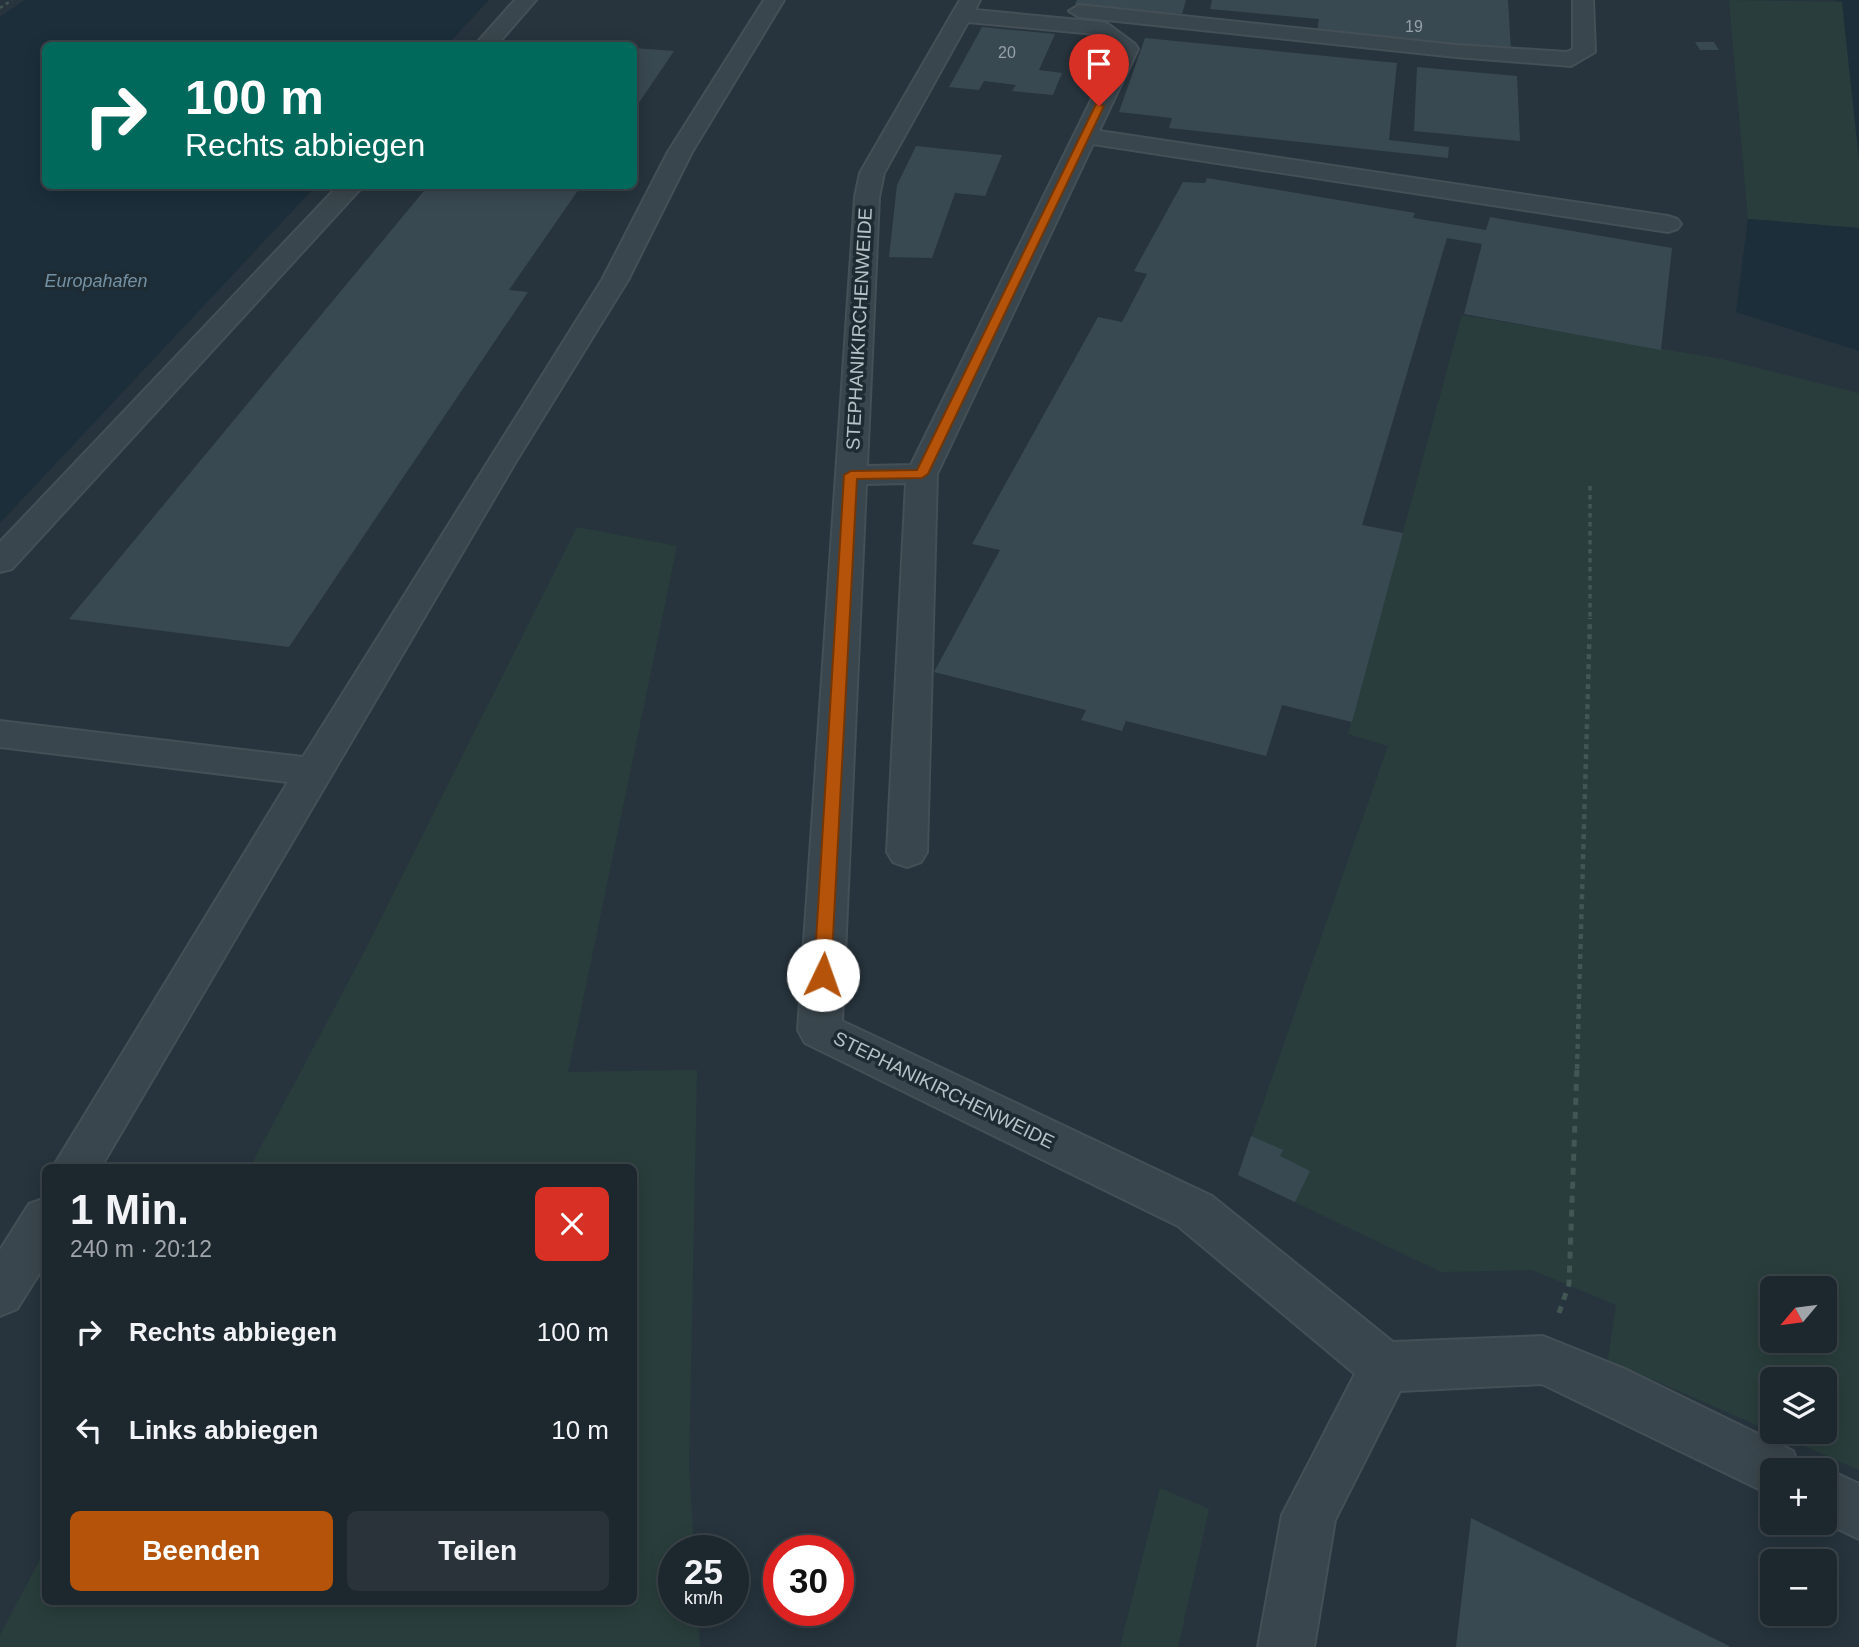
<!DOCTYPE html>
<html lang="de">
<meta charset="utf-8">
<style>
body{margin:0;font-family:Arial,sans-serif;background:#2a333a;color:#f1f3f6;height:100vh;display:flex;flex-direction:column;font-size:26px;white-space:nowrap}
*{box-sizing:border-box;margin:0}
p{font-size:23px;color:#a0a5aa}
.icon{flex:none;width:38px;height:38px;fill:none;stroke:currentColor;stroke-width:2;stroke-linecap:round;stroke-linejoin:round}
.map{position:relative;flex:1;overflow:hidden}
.details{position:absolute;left:42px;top:1164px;width:595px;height:441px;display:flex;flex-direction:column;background:#1d272e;border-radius:10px;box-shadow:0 4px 18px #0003,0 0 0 2px #3b444a}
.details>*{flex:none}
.guide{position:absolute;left:42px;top:42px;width:595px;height:147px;border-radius:10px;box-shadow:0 4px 18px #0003,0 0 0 2px #3b444a;background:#00695c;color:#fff;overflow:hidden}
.needle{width:46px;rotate:241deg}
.controls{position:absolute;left:1760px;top:1276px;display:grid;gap:14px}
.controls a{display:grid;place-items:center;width:77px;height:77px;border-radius:10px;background:#1d272e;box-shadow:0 4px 18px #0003,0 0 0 2px #3b444a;font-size:35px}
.speed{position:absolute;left:658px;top:1535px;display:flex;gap:14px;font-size:35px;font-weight:700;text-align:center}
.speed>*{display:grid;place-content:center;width:91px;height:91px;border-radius:50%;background:#1d272e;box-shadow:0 4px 18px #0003,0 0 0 2px #3b444a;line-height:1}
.speed small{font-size:18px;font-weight:400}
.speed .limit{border:10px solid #d22;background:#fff;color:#111}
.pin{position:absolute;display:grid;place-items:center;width:60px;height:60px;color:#fff;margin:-72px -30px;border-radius:50% 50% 50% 0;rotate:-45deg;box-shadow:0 0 7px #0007}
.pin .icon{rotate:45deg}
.me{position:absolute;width:77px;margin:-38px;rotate:3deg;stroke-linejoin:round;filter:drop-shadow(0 0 5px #0008)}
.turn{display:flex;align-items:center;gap:24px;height:147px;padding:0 28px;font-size:32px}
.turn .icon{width:91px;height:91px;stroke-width:2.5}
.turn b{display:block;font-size:49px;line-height:60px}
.round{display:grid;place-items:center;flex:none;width:74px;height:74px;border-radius:10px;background:#2a333a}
.headline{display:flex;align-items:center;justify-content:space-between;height:119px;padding:0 28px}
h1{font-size:42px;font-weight:600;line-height:52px}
.cta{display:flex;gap:14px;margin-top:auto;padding:14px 28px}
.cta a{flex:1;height:80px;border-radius:10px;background:#b45309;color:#fff;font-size:28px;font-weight:600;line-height:80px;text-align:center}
.cta a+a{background:#2a333a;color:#f1f3f6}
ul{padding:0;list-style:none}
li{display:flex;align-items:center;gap:21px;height:98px;padding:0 28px}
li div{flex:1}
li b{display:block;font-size:26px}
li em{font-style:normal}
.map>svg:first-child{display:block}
.green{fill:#293e3c;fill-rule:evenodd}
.water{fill:#1b2e3a}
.building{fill:#394952}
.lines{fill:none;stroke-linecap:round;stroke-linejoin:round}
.minor-casing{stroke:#444f56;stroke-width:4}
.path-far3{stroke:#425654;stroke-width:2.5;stroke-dasharray:3.5 3.5;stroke-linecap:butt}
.path-far2{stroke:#425654;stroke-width:3.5;stroke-dasharray:4.5 4.5;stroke-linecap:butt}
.path-far1{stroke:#425654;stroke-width:4.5;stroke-dasharray:5 5;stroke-linecap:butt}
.path{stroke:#425654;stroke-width:5;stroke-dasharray:7 7;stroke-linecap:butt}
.minor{fill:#3a464d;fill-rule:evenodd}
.route{fill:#b45309;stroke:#753606;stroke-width:2}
.labels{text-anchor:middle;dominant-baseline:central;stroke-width:7;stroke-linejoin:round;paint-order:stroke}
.number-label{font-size:16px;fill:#96a1a9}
.far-water-label{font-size:18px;font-style:italic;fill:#7391a4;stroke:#1f2b32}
.street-label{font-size:19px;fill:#b7c1c8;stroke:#1f2b32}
</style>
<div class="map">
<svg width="1859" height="1647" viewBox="0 0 1859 1647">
<rect width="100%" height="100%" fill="#27343d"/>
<!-- green -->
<g class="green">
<path d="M 1729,0 L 1842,2 L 1859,159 L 1859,228 L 1748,219 Z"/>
<path d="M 1462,315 L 1721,359 L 1859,393 L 1859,1470 L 1608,1360 L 1616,1305 L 1532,1270 L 1441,1272 L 1238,1175 L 1388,746 L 1348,734 ZM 1773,1288 L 1825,1288 L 1825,1340 L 1773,1340 ZM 1773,1379 L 1825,1379 L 1825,1432 L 1773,1432 Z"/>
<path d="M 577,527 L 677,546 L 568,1072 L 697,1070 L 689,1467 L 694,1550 L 674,1550 L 674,1610 L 698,1610 L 700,1647 L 0,1647 L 0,1635 L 45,1550 L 46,1601 L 634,1601 L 634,1167 L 250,1167 L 360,960 Z"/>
<path d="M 1160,1488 L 1209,1509 L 1178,1647 L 1120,1647 Z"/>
</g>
<!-- water -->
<g class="water">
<path d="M 25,0 L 489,0 L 447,45 L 46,46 L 46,186 L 316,186 L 0,523 L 0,17 Z"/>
<path d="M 1837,0 L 1859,0 L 1859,159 L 1842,2 Z"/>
<path d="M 1748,219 L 1859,228 L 1859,351 L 1736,312 Z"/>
</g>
<!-- building -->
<g class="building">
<path d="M 1077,0 L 1186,0 L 1182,14 L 1075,4 Z"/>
<path d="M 1212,0 L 1508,0 L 1511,50 L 1317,32 L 1319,19 L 1210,9 Z"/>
<path d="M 982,27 L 1055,34 L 1039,70 L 1062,73 L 1053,95 L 1012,91 L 1016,85 L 984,81 L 979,90 L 949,87 Z"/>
<path d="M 1145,38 L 1397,63 L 1389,140 L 1449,147 L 1448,158 L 1169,128 L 1172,118 L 1119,112 Z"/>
<path d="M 1695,42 L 1714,42 L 1719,50 L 1700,50 Z"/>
<path d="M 634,48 L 674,51 L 634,110 Z"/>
<path d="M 1417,67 L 1517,76 L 1520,141 L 1414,131 Z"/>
<path d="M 916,146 L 1002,155 L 985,196 L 955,193 L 932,258 L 889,257 L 897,185 Z"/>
<path d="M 1207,178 L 1415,213 L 1413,218 L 1486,230 L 1490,217 L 1672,248 L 1661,350 L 1464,314 L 1482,244 L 1447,238 L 1362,525 L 1403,533 L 1352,722 L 1282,705 L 1266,756 L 1126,721 L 1122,731 L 1081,720 L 1086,710 L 934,672 L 1000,550 L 972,544 L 1098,317 L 1122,322 L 1147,274 L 1134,271 L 1183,182 L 1205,183 Z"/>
<path d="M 428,186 L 581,186 L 509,290 L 528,292 L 289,647 L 69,619 Z"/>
<path d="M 1251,1136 L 1283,1150 L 1280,1156 L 1310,1171 L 1295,1202 L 1238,1175 Z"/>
<path d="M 1471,1518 L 1731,1647 L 1456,1647 Z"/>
</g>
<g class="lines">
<defs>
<g id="minor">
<path d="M 515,0 L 536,0 L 496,46 L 474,46 Z"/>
<path d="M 764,0 L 784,0 L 692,152 L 628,280 L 515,463 L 101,1167 L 53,1167 L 288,782 L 0,747 L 0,721 L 303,757 L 602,280 L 668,152 Z"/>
<path d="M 960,0 L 980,0 L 975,10 L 1101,22 L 1108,24 L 1135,44 L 1138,49 L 1099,131 L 1668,216 L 1677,219 L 1681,224 L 1677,229 L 1668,232 L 1093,144 L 937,474 L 927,852 L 921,862 L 907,867 L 893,862 L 887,852 L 906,483 L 866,484 L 842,1021 L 1212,1196 L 1393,1342 L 1543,1336 L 1625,1369 L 1793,1451 L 1800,1470 L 1773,1470 L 1773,1496 L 1542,1384 L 1400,1391 L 1335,1520 L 1314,1647 L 1258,1647 L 1282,1515 L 1355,1374 L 1178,1226 L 805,1043 L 798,1030 L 855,197 L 860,173 ZM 968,22 L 1095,34 L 1116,50 L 911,465 L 867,466 L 879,197 L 884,173 Z"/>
<path d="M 1573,0 L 1593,0 L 1595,52 L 1571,66 L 1456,57 L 1079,17 L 1069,11 L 1079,5 L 1456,45 L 1567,52 L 1573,49 Z"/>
<path d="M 338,186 L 363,186 L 12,569 L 0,572 L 0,542 Z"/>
<path d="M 46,1198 L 46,1263 L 17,1309 L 0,1316 L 0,1250 L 29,1204 Z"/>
<path d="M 1825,1468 L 1859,1484 L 1859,1539 L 1823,1522 L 1825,1470 L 1821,1470 Z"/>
</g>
</defs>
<!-- minor casing -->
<use href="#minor" class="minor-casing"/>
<!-- path-far3 -->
<path class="path-far3" d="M 0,8 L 12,0"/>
<!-- path-far2 -->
<path class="path-far2" d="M 1590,486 L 1590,620"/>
<!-- path-far1 -->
<path class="path-far1" d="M 1577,1069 L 1590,618"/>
<!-- path -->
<path class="path" d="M 1559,1313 L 1569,1284 L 1577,1067"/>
<!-- minor -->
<use href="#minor" class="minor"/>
</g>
<!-- route -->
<path class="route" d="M 1096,104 L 1104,106 L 928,474 L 922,478 L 857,479 L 831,975 L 823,982 L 814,975 L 844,475 L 851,471 L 917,470 Z"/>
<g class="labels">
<!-- number labels -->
<g class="number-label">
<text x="1414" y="26">19</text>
<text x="1007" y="52">20</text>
</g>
<!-- far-water labels -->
<g class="far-water-label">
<text x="96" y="281">Europahafen</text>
</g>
<!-- street labels -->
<g class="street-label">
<text transform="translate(859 329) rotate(-87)">STEPHANIKIRCHENWEIDE</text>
<text transform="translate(944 1090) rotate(26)">STEPHANIKIRCHENWEIDE</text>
</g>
</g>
</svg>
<div class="controls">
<a><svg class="needle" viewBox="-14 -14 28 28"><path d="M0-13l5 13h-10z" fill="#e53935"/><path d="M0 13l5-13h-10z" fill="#a0a5aa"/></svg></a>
<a><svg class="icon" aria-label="layers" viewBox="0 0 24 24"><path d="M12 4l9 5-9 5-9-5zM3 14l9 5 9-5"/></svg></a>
<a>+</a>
<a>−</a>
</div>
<div class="speed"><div>25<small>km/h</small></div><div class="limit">30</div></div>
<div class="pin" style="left:1099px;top:106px;background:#d93025"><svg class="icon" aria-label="arrive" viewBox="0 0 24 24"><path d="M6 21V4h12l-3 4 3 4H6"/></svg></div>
<svg class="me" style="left:823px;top:975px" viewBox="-20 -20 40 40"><circle r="19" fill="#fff"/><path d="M0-13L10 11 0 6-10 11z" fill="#b45309"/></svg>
<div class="guide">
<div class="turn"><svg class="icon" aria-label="right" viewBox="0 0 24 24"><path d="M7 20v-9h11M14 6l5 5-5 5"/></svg><div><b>100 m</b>Rechts abbiegen</div></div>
</div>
<section class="details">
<div class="headline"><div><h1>1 Min.</h1><p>240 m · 20:12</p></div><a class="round" style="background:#d93025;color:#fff"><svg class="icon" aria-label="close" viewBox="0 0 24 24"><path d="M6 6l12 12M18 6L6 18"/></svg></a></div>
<ul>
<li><svg class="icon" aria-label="right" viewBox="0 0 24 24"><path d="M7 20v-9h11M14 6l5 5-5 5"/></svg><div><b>Rechts abbiegen</b></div><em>100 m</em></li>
<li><svg class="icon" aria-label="left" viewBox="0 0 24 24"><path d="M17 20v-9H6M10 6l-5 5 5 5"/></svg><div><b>Links abbiegen</b></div><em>10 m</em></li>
</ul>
<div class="cta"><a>Beenden</a><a>Teilen</a></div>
</section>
</div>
